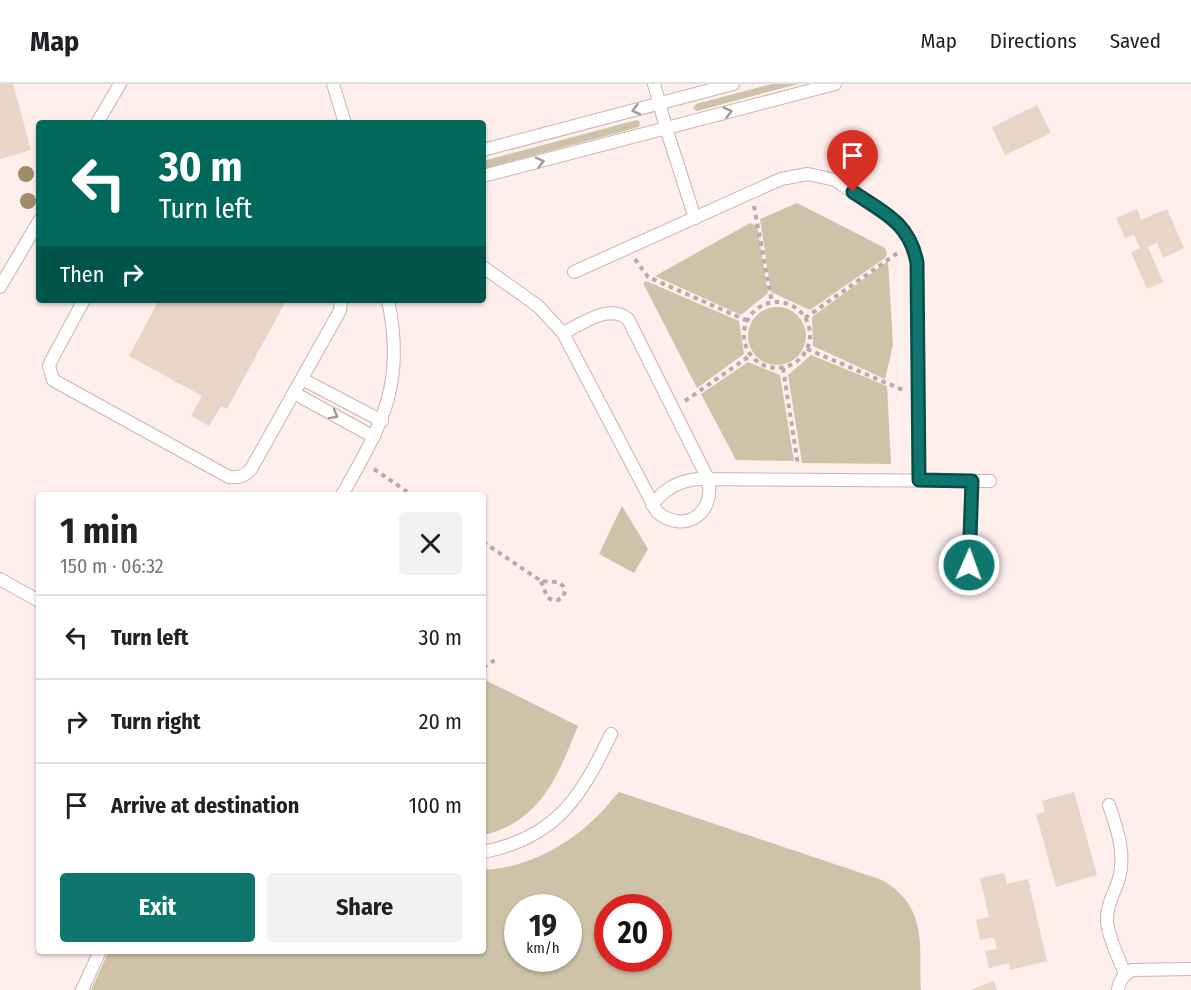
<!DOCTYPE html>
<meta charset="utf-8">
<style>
body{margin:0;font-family:"Fira Sans Condensed",sans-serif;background:#f2f2f2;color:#202124;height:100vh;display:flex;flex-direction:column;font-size:22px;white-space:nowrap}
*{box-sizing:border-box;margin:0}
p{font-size:20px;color:#757577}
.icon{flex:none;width:33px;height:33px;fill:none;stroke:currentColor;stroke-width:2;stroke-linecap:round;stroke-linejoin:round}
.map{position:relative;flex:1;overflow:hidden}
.panel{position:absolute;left:36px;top:408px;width:450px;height:462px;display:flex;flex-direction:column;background:#fff;border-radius:6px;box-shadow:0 2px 4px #0004}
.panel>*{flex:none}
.guide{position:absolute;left:36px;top:36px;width:450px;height:183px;border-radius:6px;box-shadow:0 2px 4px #0004;background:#00695c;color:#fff;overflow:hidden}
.speed{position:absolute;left:504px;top:810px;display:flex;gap:12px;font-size:30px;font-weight:700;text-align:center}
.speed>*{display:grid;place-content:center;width:78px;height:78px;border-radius:50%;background:#fff;box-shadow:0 2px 4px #0004;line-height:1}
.speed small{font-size:15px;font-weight:400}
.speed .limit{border:9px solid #d22;background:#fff;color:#111}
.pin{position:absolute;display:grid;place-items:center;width:51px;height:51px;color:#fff;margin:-62px -26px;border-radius:50% 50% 50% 0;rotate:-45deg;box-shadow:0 0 6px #0007}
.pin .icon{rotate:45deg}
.me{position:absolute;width:66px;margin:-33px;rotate:2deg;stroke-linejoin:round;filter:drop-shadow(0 0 4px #0008)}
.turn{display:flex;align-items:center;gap:21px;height:126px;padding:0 24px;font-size:27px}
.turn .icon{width:78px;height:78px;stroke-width:2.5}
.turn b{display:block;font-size:42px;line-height:51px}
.then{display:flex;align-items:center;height:57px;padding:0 24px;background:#0003;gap:12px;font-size:22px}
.round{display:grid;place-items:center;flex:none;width:63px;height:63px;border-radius:6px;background:#f2f2f2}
.headline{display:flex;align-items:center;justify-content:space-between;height:102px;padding:0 24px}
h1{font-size:36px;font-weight:700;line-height:45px}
.primary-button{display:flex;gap:12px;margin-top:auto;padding:12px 24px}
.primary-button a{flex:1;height:69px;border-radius:6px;background:#0f766e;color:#fff;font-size:24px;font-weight:700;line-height:69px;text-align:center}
.primary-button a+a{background:#f2f2f2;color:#202124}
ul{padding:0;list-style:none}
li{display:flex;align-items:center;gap:18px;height:84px;padding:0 24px;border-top:2px solid #e0e0e0}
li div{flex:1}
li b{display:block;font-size:22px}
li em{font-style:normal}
header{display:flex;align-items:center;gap:36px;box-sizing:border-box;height:84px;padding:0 30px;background:#fff;border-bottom:2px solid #e0e0e0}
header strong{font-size:28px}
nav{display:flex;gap:33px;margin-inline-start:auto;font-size:21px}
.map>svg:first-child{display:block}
.green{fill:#cec3a8;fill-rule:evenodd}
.building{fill:#e8d5c7}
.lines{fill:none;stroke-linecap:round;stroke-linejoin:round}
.lane-casing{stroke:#cdb4b1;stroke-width:14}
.path{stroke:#b8aaa9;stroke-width:4;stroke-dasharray:4.5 4.5;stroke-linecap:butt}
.lane{stroke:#fff;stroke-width:12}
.tree{fill:#9f8d6a}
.oneway{stroke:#a09a9a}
.route-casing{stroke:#0a4d48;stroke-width:15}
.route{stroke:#0f766e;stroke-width:10}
</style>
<header>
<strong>Map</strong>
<nav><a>Map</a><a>Directions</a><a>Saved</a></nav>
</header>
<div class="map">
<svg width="1191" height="906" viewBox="0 0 1191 906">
<rect width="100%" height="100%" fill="#feeeec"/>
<!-- green -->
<g class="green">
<path d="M 772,0 L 798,0 L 697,27 L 693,24 L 696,20 Z"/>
<path d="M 637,36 L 640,38 L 639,43 L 483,85 L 483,77 Z"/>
<path d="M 797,119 L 885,164 L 887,169 L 885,174 L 810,226 L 771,208 L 760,135 Z"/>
<path d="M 750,139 L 757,142 L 768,209 L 741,231 L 655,192 Z"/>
<path d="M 888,177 L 893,261 L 885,295 L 813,262 L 812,233 Z"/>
<path d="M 646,197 L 739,237 L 744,270 L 697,304 L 643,199 Z"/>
<circle cx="777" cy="252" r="29"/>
<path d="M 811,271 L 887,302 L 891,380 L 802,379 L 788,291 Z"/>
<path d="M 748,278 L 780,291 L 794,377 L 736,376 L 701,310 Z"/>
<path d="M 622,422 L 648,465 L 634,489 L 599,470 Z"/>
<path d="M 483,595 L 578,642 C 558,691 541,738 483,751 Z"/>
<path d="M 619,708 L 882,796 C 928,823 919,860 921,906 L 91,906 L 109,867 L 483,867 L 483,786 C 522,785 566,763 593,736 C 603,728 610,717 619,708 ZM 518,824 L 568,824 L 568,874 L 518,874 ZM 608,824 L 658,824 L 658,874 L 608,874 Z"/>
</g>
<!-- building -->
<g class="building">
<path d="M 0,0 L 13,0 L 31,66 L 0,75 Z"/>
<path d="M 1037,21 L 1051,49 L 1005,71 L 992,43 Z"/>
<path d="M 1137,125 L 1141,136 L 1167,125 L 1184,164 L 1163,174 L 1157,159 L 1148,163 L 1163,198 L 1147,205 L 1131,168 L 1140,164 L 1134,151 L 1125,154 L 1116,134 Z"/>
<path d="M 159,216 L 286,217 L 227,325 L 221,322 L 209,342 L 191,332 L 202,312 L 129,272 Z"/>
<path d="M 1074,708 L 1097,791 L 1056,803 L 1036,730 L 1045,728 L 1042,717 Z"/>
<path d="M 1004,789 L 1007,800 L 1028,795 L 1047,877 L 1010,886 L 1009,879 L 989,884 L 985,867 L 997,865 L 994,853 L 980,856 L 976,836 L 989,833 L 980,794 Z"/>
<path d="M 994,897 L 997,906 L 970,906 Z"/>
</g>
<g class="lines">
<defs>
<g id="lane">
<path d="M 333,0 L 345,39"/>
<path d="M 654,0 L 666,44 L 695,134"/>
<path d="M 97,39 L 120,0"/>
<path d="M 483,66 L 733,0"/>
<path d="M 483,92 L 835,0"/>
<path d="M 483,183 L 538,222 L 563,249 L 657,428 C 685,451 716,429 708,395 L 628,235 C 609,219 582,240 563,249"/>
<path d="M 574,188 L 781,95 L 808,90 L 835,96 L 898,139 C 909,151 914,163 917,179 L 919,396"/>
<path d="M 0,203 L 39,137"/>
<path d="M 84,216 L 52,275 L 49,282 L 53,296 L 229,393 C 239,394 245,392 251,385 L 337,232 L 340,226 L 341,216"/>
<path d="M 302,295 L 382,337"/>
<path d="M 294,309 L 374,353"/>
<path d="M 342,411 C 382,340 406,301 388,216"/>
<path d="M 652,421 C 664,405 678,397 697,395 L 990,397"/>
<path d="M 969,481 L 972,397"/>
<path d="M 0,495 L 39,517"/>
<path d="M 1109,721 C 1117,745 1126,769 1119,794 C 1115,809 1106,821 1107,838 C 1109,856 1119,874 1125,890"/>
<path d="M 483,768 C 556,754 581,713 611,650"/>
<path d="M 82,906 L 100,867"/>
<path d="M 1118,906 C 1119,896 1124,891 1132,886 L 1191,885"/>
</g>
</defs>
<!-- lane casing -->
<use href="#lane" class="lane-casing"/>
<!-- path -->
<g class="path">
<path d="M 754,122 L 772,219"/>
<path d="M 635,175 L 648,193 L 748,237"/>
<circle cx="777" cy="251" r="33"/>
<path d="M 805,234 L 899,168"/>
<path d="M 807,265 L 903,306"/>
<path d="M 783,284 L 798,381"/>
<path d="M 685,317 L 751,271"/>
<path d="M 374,385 L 412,411"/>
<path d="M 483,458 L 541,497 L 558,498 L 563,502 L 565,507 L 563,513 L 558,516 L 552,516 L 547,513 L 541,497"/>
<path d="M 483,583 L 495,576"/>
</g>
<!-- lane -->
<use href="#lane" class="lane"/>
</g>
<!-- trees -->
<g class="tree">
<circle cx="26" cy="90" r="8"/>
<circle cx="28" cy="117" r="8"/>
</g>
<!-- one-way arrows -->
<defs><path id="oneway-chevron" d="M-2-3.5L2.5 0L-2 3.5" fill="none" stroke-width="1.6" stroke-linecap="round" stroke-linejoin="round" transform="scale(1.5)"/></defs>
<g class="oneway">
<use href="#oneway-chevron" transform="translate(636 26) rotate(165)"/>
<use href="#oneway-chevron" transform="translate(728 28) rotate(-15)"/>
<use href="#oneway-chevron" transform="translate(540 78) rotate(-15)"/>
<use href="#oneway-chevron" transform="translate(334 331) rotate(29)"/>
</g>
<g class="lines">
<defs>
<path id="route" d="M 853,108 C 883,128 910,139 917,179 L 919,396 L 972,397 L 969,481"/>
</defs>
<!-- route casing -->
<use href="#route" class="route-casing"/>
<!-- route -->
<use href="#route" class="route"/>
</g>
</svg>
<div class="speed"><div>19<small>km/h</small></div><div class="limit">20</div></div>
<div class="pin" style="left:853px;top:108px;background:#d93025"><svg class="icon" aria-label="arrive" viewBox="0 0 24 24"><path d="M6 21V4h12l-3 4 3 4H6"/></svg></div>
<svg class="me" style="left:969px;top:481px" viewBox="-20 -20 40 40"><circle r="17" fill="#0f766e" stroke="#fff" stroke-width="3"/><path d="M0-11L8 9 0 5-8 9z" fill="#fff"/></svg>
<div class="guide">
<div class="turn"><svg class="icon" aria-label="left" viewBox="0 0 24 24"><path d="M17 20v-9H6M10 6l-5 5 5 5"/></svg><div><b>30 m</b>Turn left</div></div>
<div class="then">Then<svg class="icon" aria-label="right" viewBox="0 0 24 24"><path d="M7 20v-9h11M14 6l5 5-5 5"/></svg></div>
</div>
<section class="panel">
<div class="headline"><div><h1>1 min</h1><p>150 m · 06:32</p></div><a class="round"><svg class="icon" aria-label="close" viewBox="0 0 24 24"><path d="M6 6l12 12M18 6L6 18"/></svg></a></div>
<ul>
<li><svg class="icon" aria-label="left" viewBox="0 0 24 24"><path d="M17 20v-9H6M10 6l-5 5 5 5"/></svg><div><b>Turn left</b></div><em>30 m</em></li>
<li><svg class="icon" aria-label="right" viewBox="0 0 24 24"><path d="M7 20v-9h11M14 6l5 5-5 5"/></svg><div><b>Turn right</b></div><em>20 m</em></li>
<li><svg class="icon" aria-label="arrive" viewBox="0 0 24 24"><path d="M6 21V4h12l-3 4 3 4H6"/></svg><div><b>Arrive at destination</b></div><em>100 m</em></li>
</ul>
<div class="primary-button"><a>Exit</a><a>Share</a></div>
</section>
</div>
